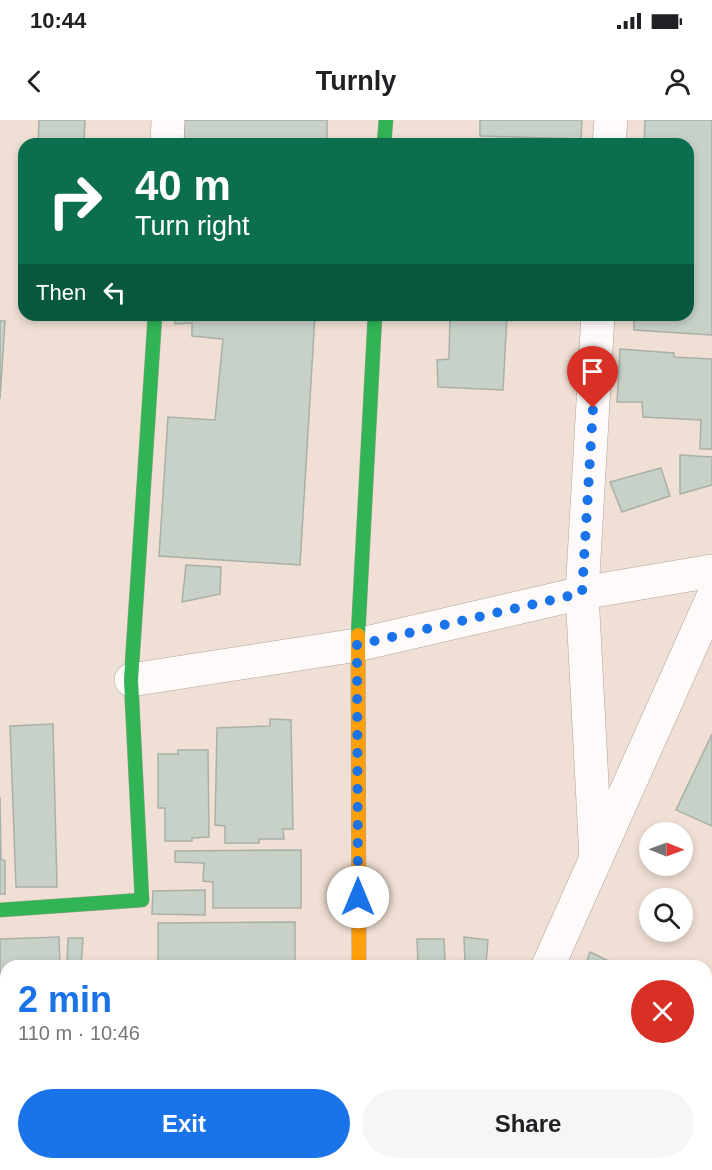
<!DOCTYPE html>
<meta charset="utf-8">
<style>
body{margin:0;font-family:Helvetica,sans-serif;background:#f6f6f6;color:#202124;height:100vh;display:flex;flex-direction:column;font-size:22px;white-space:nowrap}
*{box-sizing:border-box;margin:0}
p{font-size:20px;color:#757577}
.icon{flex:none;width:33px;height:33px;fill:none;stroke:currentColor;stroke-width:2;stroke-linecap:round;stroke-linejoin:round}
.map{position:relative;flex:1;overflow:hidden}
.side{position:absolute;left:0px;top:840px;width:712px;height:210px;display:flex;flex-direction:column;background:#fff;border-radius:18px 18px 0 0;box-shadow:0 3px 9px #0003}
.side>*{flex:none}
.top-card{position:absolute;left:18px;top:18px;width:676px;height:183px;border-radius:18px;box-shadow:0 3px 9px #0003;background:#0b6e4f;color:#fff;overflow:hidden}
.needle{width:39px;rotate:91deg}
.controls{position:absolute;left:639px;top:702px;display:grid;gap:12px}
.controls a{display:grid;place-items:center;width:54px;height:54px;border-radius:50%;background:#fff;box-shadow:0 3px 9px #0003;font-size:30px}
.pin{position:absolute;display:grid;place-items:center;width:51px;height:51px;color:#fff;margin:-62px -26px;border-radius:50% 50% 50% 0;rotate:-45deg;box-shadow:0 0 6px #0007}
.pin .icon{rotate:45deg}
.me{position:absolute;width:66px;margin:-33px;rotate:0deg;stroke-linejoin:round;filter:drop-shadow(0 0 4px #0008)}
.turn{display:flex;align-items:center;gap:21px;height:126px;padding:0 18px;font-size:27px}
.turn .icon{width:78px;height:78px;stroke-width:2.5}
.turn b{display:block;font-size:42px;line-height:51px}
.then{display:flex;align-items:center;height:57px;padding:0 18px;background:#0003;gap:12px;font-size:22px}
.round{display:grid;place-items:center;flex:none;width:63px;height:63px;border-radius:32px;background:#f6f6f6}
.headline{display:flex;align-items:center;justify-content:space-between;height:102px;padding:0 18px}
h1{font-size:36px;font-weight:800;line-height:45px;color:#1a73e8}
.cta{display:flex;gap:12px;margin-top:auto;padding:12px 18px}
.cta a{flex:1;height:69px;border-radius:36px;background:#1a73e8;color:#fff;font-size:24px;font-weight:800;line-height:69px;text-align:center}
.cta a+a{background:#f6f6f6;color:#202124}
.status{display:flex;justify-content:space-between;align-items:center;height:42px;padding:0 30px;background:#fff;direction:ltr}
.status svg{height:16px;fill:currentColor}
header{display:flex;justify-content:space-between;align-items:center;height:78px;padding:0 18px;background:#fff;font-size:27px;font-weight:800}
.map>svg:first-child{display:block}
.building{fill:#c7d1c7;stroke:#aab0a7;stroke-width:1.5}
.lines{fill:none;stroke-linecap:round;stroke-linejoin:round}
.street-casing{stroke:#b2a296;stroke-width:34}
.fast-casing{stroke:#b2a296;stroke-width:15}
.slow-casing{stroke:#b2a296;stroke-width:15}
.street{stroke:#fdfaf9;stroke-width:33}
.fast{stroke:#30b455;stroke-width:14}
.slow{stroke:#ff9f0a;stroke-width:14}
.route{stroke:#1a73e8;stroke-width:10;stroke-dasharray:0 18}
</style>
<div class="status"><b>10:44</b><svg viewBox="0 0 49 12"><path d="M0 12V9h3v3zM5 12V6h3v6zM10 12V3h3v9zM15 12V0h3v12zM26 1h20v11H26zM47 4h2v5h-2z"/></svg></div>
<header><svg class="icon" aria-label="back" viewBox="0 0 24 24"><path d="M15 5l-7 7 7 7"/></svg>Turnly<svg class="icon" aria-label="person" viewBox="0 0 24 24"><circle cx="12" cy="8" r="4"/><path d="M4 21q1-7 8-7t8 7"/></svg></header>
<div class="map">
<svg width="712" height="1050" viewBox="0 0 712 1050">
<rect width="100%" height="100%" fill="#f0dfd4"/>
<!-- building -->
<g class="building">
<path d="M 39,0 L 85,0 L 84,24 L 38,24 Z"/>
<rect x="184" y="0" width="143" height="24"/>
<path d="M 480,0 L 582,0 L 581,19 L 480,16 Z"/>
<path d="M 645,0 L 712,0 L 712,215 L 634,210 L 634,195 L 688,195 L 688,24 L 644,24 Z"/>
<path d="M 175,195 L 315,195 L 300,445 L 159,436 L 168,297 L 215,300 L 223,219 L 192,216 L 192,203 L 175,204 Z"/>
<path d="M 450,195 L 507,195 L 503,270 L 438,267 L 437,240 L 449,239 Z"/>
<path d="M 0,201 L 5,201 L 0,279 Z"/>
<path d="M 620,229 L 674,233 L 674,237 L 712,239 L 712,329 L 700,329 L 701,300 L 643,297 L 642,282 L 617,282 Z"/>
<path d="M 680,335 L 712,337 L 712,365 L 680,374 Z"/>
<path d="M 661,348 L 670,376 L 622,392 L 610,362 Z"/>
<path d="M 186,445 L 221,447 L 220,474 L 182,482 Z"/>
<path d="M 270,599 L 291,600 L 293,709 L 283,709 L 284,719 L 259,719 L 259,723 L 225,723 L 225,706 L 215,705 L 217,608 L 270,606 Z"/>
<path d="M 53,604 L 57,767 L 16,767 L 10,606 Z"/>
<path d="M 712,614 L 712,706 L 676,690 Z"/>
<path d="M 178,630 L 208,630 L 209,717 L 192,718 L 192,721 L 165,721 L 165,688 L 158,688 L 158,634 L 178,634 Z"/>
<path d="M 0,677 L 1,739 L 5,741 L 5,774 L 0,774 Z"/>
<path d="M 301,730 L 301,788 L 213,788 L 213,762 L 203,761 L 204,743 L 175,742 L 175,731 Z"/>
<path d="M 205,770 L 205,795 L 152,794 L 153,771 Z"/>
<path d="M 295,802 L 295,846 L 158,846 L 158,803 Z"/>
<path d="M 59,817 L 60,846 L 6,846 L 6,1036 L 0,1036 L 0,819 Z"/>
<path d="M 464,817 L 488,820 L 486,843 L 465,842 Z"/>
<path d="M 68,818 L 83,818 L 81,846 L 67,846 Z"/>
<path d="M 417,819 L 444,819 L 445,842 L 418,843 Z"/>
<path d="M 590,832 L 619,846 L 585,846 Z"/>
<path d="M 706,878 L 712,880 L 712,907 L 706,919 Z"/>
<path d="M 496,1044 L 542,1044 L 554,1050 L 493,1050 Z"/>
<path d="M 598,1044 L 646,1044 L 643,1050 L 595,1050 Z"/>
</g>
<g class="lines">
<defs>
<g id="street">
<path d="M 167,24 L 168,0"/>
<path d="M 609,24 L 611,0"/>
<path d="M 131,560 L 357,525 L 582,473 L 712,451"/>
<path d="M 596,739 L 582,473 L 598,195"/>
<path d="M 548,846 L 712,479"/>
<path d="M 457,1050 L 459,1044"/>
</g>
<g id="fast">
<path d="M 384,24 L 386,0"/>
<path d="M 358,515 L 375,195"/>
<path d="M 0,790 L 142,780 L 131,560 L 155,195"/>
<path d="M 360,1044 L 360,1050"/>
</g>
<path id="slow" d="M 358,515 L 359,846"/>
</defs>
<!-- street casing -->
<use href="#street" class="street-casing"/>
<!-- fast casing -->
<use href="#fast" class="fast-casing"/>
<!-- slow casing -->
<use href="#slow" class="slow-casing"/>
<!-- street -->
<use href="#street" class="street"/>
<!-- fast -->
<use href="#fast" class="fast"/>
<!-- slow -->
<use href="#slow" class="slow"/>
</g>
<g class="lines">
<!-- route -->
<path class="route" d="M 358,777 L 357,525 L 582,473 L 593,288"/>
</g>
</svg>
<div class="controls">
<a><svg class="needle" viewBox="-14 -14 28 28"><path d="M0-13l5 13h-10z" fill="#e53935"/><path d="M0 13l5-13h-10z" fill="#757577"/></svg></a>
<a><svg class="icon" aria-label="search" viewBox="0 0 24 24"><circle cx="10" cy="10" r="6"/><path d="M15 15l6 6"/></svg></a>
</div>
<div class="pin" style="left:593px;top:288px;background:#d93025"><svg class="icon" aria-label="arrive" viewBox="0 0 24 24"><path d="M6 21V4h12l-3 4 3 4H6"/></svg></div>
<svg class="me" style="left:358px;top:777px" viewBox="-20 -20 40 40"><circle r="19" fill="#fff"/><path d="M0-13L10 11 0 6-10 11z" fill="#1a73e8"/></svg>
<div class="top-card">
<div class="turn"><svg class="icon" aria-label="right" viewBox="0 0 24 24"><path d="M7 20v-9h11M14 6l5 5-5 5"/></svg><div><b>40 m</b>Turn right</div></div>
<div class="then">Then<svg class="icon" aria-label="left" viewBox="0 0 24 24"><path d="M17 20v-9H6M10 6l-5 5 5 5"/></svg></div>
</div>
<section class="side">
<div class="headline"><div><h1>2 min</h1><p>110 m · 10:46</p></div><a class="round" style="background:#d93025;color:#fff"><svg class="icon" aria-label="close" viewBox="0 0 24 24"><path d="M6 6l12 12M18 6L6 18"/></svg></a></div>
<div class="cta"><a>Exit</a><a>Share</a></div>
</section>
</div>
